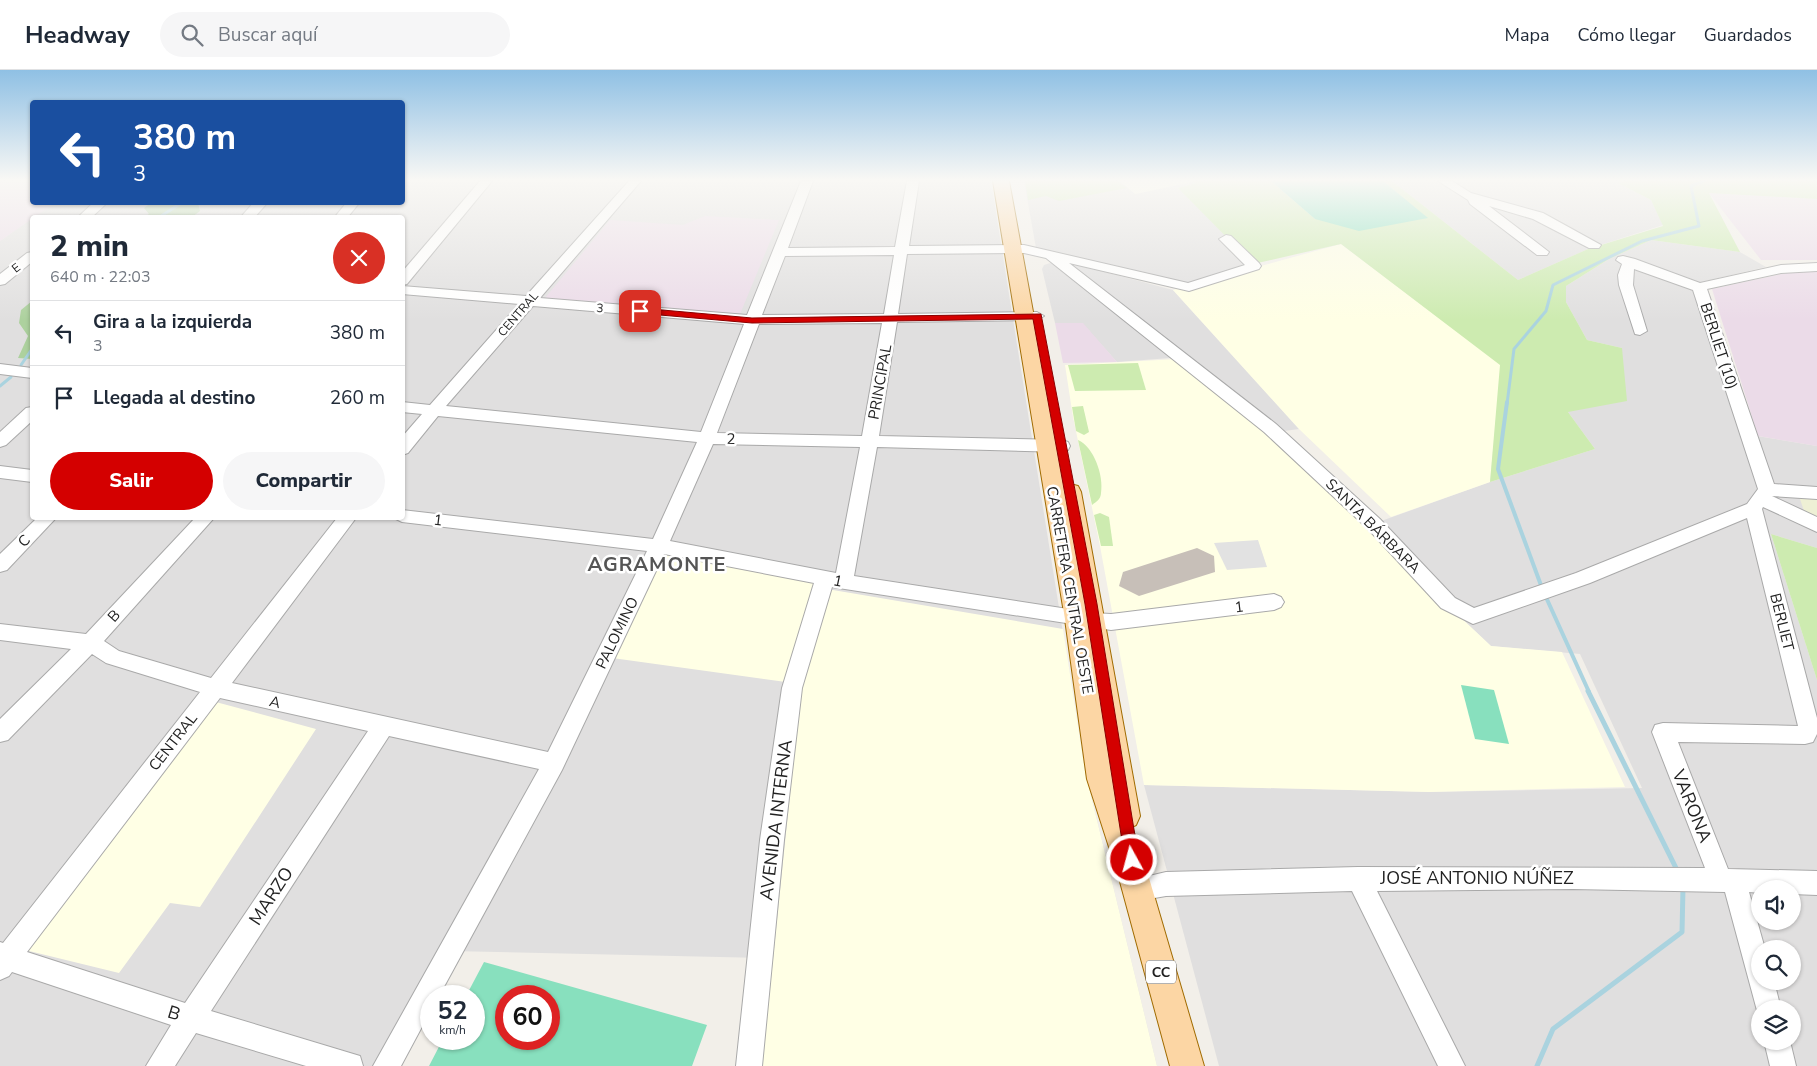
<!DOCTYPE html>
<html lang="es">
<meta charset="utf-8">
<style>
body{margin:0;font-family:"Nunito Sans",sans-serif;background:#f6f6f7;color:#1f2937;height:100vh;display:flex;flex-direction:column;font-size:19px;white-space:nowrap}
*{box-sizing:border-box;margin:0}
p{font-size:16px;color:#747a83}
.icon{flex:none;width:28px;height:28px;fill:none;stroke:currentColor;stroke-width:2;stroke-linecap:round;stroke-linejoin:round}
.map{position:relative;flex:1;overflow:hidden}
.panel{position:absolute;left:30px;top:145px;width:375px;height:305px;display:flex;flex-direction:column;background:#fff;border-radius:5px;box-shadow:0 1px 4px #0004}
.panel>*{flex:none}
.top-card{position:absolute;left:30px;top:30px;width:375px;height:105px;border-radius:5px;box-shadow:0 1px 4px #0004;background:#1a4fa0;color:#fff;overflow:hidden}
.buttons{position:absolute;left:1751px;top:810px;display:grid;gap:10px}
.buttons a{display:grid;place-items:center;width:50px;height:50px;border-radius:50%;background:#fff;box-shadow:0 1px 4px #0004;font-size:25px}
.speed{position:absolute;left:420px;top:915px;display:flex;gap:10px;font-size:25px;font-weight:700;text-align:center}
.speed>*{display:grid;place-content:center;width:65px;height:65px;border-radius:50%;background:#fff;box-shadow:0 1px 4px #0004;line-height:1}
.speed small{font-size:12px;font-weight:400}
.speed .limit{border:8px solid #d22;background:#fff;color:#111}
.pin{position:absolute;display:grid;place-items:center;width:42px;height:42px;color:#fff;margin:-21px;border-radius:10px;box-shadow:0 2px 8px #0006}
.me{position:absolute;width:55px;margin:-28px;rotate:353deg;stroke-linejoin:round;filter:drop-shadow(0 0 4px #0008)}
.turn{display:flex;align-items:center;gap:18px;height:105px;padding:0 20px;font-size:22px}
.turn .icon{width:65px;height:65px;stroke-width:2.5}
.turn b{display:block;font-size:35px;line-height:42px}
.round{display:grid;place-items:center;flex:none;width:52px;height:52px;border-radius:26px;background:#f6f6f7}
.head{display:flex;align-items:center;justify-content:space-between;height:85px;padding:0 20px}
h1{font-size:30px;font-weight:800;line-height:38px}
.cta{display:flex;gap:10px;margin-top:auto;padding:10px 20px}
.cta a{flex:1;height:58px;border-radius:30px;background:#d40000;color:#fff;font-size:20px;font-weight:800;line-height:58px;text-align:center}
.cta a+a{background:#f6f6f7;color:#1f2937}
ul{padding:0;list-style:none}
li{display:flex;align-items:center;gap:15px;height:65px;padding:0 20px;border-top:1px solid #e0e1e3}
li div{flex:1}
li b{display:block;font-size:19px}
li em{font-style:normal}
header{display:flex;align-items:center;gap:30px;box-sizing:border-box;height:70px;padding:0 25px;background:#fff;border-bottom:1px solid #e0e1e3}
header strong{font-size:24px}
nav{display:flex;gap:28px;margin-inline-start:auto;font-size:18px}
.search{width:350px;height:45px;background:#f6f6f7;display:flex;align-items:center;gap:12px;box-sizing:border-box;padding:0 18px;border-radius:28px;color:#747a83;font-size:19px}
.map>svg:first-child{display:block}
.residential{fill:#e0dfdf;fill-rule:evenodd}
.industrial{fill:#ebdbe8}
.education{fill:#ffffe5}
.farmland{fill:#eef0d5}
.grass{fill:#cdebb0}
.forest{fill:#add19e}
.pitch{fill:#88e0be;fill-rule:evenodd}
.parking{fill:#e2e2e2}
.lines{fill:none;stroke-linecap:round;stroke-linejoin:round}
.stream-far2{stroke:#aad3df;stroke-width:3}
.stream-far1{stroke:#aad3df;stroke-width:4}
.stream{stroke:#aad3df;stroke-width:5}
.building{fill:#c7bfb8}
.minor-casing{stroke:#a9a9a9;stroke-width:2}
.major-casing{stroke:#a06b00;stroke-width:2}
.minor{fill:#fff;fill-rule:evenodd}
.major{fill:#fcd6a4;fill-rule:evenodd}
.route{fill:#d40000;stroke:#8a0000}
.labels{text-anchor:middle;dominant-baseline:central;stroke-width:5;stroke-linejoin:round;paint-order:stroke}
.far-street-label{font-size:12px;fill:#222;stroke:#fff}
.shield{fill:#fff;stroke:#646464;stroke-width:1}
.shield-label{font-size:14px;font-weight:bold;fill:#222}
.street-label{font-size:15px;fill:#222;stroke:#fff}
.near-street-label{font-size:18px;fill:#222;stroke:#fff}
.district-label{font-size:20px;font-weight:bold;letter-spacing:1px;fill:#555;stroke:#fff}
</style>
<header>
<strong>Headway</strong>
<div class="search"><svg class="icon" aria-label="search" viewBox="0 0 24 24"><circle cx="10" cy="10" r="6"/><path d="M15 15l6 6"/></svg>Buscar aquí</div>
<nav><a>Mapa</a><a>Cómo llegar</a><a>Guardados</a></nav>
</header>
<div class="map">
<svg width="1817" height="996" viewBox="0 0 1817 996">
<rect width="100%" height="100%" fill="#f2efe9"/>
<!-- residential -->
<g class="residential">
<path d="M 403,111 L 991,111 L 1085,701 L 1157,996 L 760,996 L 766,888 L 450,881 L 386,996 L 0,996 L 0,171 L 32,148 L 32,448 L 402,448 L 402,148 L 33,147 L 55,132 L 402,132 Z"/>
<path d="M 1024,111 L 1192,111 L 1195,113 L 1179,118 L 1253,194 L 1185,216 L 1036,178 Z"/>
<path d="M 1392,111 L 1624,111 L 1618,113 L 1651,130 L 1663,155 L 1588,179 L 1518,210 Z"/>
<path d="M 1651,170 L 1740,182 L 1766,197 L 1693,214 L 1745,364 L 1817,376 L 1817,478 L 1771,464 L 1817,610 L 1817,996 L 1219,996 L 1144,715 L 1429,722 L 1642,718 L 1580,584 L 1491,576 L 1407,497 L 1370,455 L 1490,412 L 1595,379 L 1568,342 L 1622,283 L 1622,278 L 1587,270 L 1566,232 L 1566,216 L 1609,189 ZM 1760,819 L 1792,819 L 1792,851 L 1760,851 ZM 1760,879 L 1792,879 L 1792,911 L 1760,911 ZM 1760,939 L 1792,939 L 1792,971 L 1760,971 Z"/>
<path d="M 1060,190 L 1173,220 L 1299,359 L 1277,362 L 1184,287 L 1117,292 L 1083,254 L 1055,253 L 1042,199 L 1044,195 Z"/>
</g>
<!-- industrial -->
<g class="industrial">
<path d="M 0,111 L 32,112 L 32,132 L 55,133 L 0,171 Z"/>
<path d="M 1709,123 L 1817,129 L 1817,190 L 1761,190 Z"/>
<path d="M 705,146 L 779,150 L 740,244 L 545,228 L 610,150 L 683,155 Z"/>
<path d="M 1817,200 L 1817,376 L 1758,366 L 1712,219 L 1795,201 Z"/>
<path d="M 1055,253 L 1083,253 L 1117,292 L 1063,293 Z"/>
</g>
<!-- education -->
<g class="education">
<path d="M 1120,111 L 1190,111 L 1192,112 L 1135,124 Z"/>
<path d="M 1341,174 L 1501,295 L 1490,412 L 1391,447 L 1299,359 L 1173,220 Z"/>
<path d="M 1178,289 L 1262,357 L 1370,455 L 1407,497 L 1491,576 L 1562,582 L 1625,717 L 1429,722 L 1144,715 L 1100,476 L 1073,347 L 1065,295 Z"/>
<path d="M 659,476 L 825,508 L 793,613 L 605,587 Z"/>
<path d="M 827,519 L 1063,559 L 1085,701 L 1157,996 L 762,996 L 801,617 Z"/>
<path d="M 212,631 L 316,659 L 200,837 L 170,833 L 119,903 L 25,880 Z"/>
</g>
<!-- farmland -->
<path class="farmland" d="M 1799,426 L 1817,429 L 1817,452 L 1806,447 Z"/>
<!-- grass -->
<g class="grass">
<path d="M 1025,111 L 1118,111 L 1127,118 L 1059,131 L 1046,126 L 1028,130 Z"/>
<path d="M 1192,111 L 1271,111 L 1315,149 L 1427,148 L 1383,111 L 1392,111 L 1518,210 L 1588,179 L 1663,156 L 1651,130 L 1618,113 L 1624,111 L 1817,111 L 1817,129 L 1709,123 L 1740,182 L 1651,170 L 1609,189 L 1566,216 L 1566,232 L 1587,270 L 1622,278 L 1627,331 L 1568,342 L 1595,379 L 1490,412 L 1500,295 L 1341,174 L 1253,194 L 1178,118 L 1195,113 Z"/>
<path d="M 1138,293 L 1146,320 L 1075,321 L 1068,295 Z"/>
<path d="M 1083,336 L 1089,362 L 1084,365 L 1076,361 L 1072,337 Z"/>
<path d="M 1078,370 C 1094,377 1104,406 1101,423 C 1101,429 1096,432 1092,435 Z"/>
<path d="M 1100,443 L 1109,447 L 1113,476 L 1101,476 L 1094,445 Z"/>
<path d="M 1771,464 L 1817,478 L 1817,610 Z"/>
</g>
<!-- forest -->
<g class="forest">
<path d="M 151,133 L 198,133 L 200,141 L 192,147 L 144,147 L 149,144 L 144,138 Z"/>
<path d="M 32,231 L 32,289 L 18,288 L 28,266 L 19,253 L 21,240 Z"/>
</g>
<!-- pitch -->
<g class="pitch">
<path d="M 1271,111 L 1383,111 L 1428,148 L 1359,161 L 1315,149 Z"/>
<path d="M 1461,615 L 1494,620 L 1509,674 L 1475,669 Z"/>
<path d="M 484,892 L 707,955 L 692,996 L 429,996 L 443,969 L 474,969 L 474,926 L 466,926 ZM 506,926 L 549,926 L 549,969 L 506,969 Z"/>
</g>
<!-- parking -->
<path class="parking" d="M 1258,470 L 1267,497 L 1227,500 L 1214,473 Z"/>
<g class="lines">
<!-- stream-far2 -->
<g class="stream-far2">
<path d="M 158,148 L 183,132"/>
<path d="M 21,295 L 32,279"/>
<path d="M 0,316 L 11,307"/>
<path d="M 1507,334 L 1514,279 L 1546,241 L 1553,215 L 1642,171 L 1699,156 L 1691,116 L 1703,111"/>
</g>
<!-- stream-far1 -->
<g class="stream-far1">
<path d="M 1507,332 L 1498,399 L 1542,518"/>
<path d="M 1545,525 L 1589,622"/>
</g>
<!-- stream -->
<g class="stream">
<path d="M 1588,621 L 1678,802"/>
<path d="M 1537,996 L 1553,959 L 1682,862 L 1683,818"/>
</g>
</g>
<!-- building -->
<path class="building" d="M 1197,478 L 1214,486 L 1215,502 L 1139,526 L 1119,516 L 1123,502 Z"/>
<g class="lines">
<defs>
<g id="minor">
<path d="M 480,111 L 492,111 L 407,214 L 402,215 L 402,202 Z"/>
<path d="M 629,111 L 641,111 L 540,228 L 747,245 L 801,111 L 813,111 L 788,178 L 895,177 L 907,111 L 919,111 L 909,176 L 1024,175 L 1188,213 L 1245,195 L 1219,169 L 1226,165 L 1231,166 L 1259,193 L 1261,196 L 1259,199 L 1189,221 L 1069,193 L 1276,354 L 1380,449 L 1455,528 L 1474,538 L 1576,503 L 1747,434 L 1758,419 L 1693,220 L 1634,199 L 1633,215 L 1647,261 L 1640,265 L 1635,264 L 1619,215 L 1618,205 L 1622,194 L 1616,190 L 1618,187 L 1623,186 L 1635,189 L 1700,213 L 1781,195 L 1817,193 L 1817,201 L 1781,203 L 1707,219 L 1774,414 L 1817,417 L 1817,429 L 1772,426 L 1817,447 L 1817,462 L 1763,437 L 1762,439 L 1817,648 L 1817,664 L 1813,672 L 1805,674 L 1678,672 L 1728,799 L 1817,801 L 1817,825 L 1792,824 L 1792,819 L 1760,819 L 1760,823 L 1749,822 L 1765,879 L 1760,879 L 1760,911 L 1774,911 L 1781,939 L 1760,939 L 1759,948 L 1725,822 L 1573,819 L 1377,821 L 1465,996 L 1438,996 L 1352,821 L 1166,826 L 1137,831 L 1128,827 L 1125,819 L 1128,811 L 1166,802 L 1358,797 L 1705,798 L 1652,662 L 1655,655 L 1663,653 L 1798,656 L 1747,448 L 1590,513 L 1473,554 L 1441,538 L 1368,459 L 1264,362 L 1046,188 L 1024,183 L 907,184 L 898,244 L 1037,242 L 1044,246 L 1037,250 L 897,252 L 879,366 L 1062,370 L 1068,372 L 1070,376 L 1068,380 L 1062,382 L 877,377 L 854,506 L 1094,543 L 1111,544 L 1274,524 L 1281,527 L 1284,532 L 1281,537 L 1274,540 L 1111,560 L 832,517 L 802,618 L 784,770 L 762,996 L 736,996 L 760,770 L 782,618 L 814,513 L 664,484 L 562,700 L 439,926 L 431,926 L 431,940 L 401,996 L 373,996 L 539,699 L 389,666 L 211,941 L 350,983 L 360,986 L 363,996 L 306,996 L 196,963 L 175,996 L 146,996 L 171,955 L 12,902 L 9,906 L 0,910 L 0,872 L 3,873 L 200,622 L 106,593 L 92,584 L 8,670 L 0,672 L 0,649 L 71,579 L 0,570 L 0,554 L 86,564 L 195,448 L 214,448 L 104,571 L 119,581 L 211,608 L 337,448 L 356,448 L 232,613 L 548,682 L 647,481 L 402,452 L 394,448 L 402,448 L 402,440 L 653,469 L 697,372 L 438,346 L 408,383 L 402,385 L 402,367 L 422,344 L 402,342 L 402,332 L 430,335 L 519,234 L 402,224 L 402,216 L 526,226 ZM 894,185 L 884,244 L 762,245 L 785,186 ZM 533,236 L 744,254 L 701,362 L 446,336 ZM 882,253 L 862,366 L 717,363 L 759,254 ZM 713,374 L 860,377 L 836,503 L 670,471 ZM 220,628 L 368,661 L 185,933 L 27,882 Z"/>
<path d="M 1438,111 L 1452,111 L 1471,123 L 1543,143 L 1601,175 L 1599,178 L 1589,178 L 1533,149 L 1489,136 L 1549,182 L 1547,185 L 1537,185 L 1470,134 L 1468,130 Z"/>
<path d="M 94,132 L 108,132 L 91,148 L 77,148 Z"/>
<path d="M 254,132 L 268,132 L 254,148 L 240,148 Z"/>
<path d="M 347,132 L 360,132 L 347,148 L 334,148 Z"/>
<path d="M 32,182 L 32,192 L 5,214 L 0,215 L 0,204 L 27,183 Z"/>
<path d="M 0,294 L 32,298 L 32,308 L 0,304 Z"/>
<path d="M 32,337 L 32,351 L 6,375 L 0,377 L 0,362 L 26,338 Z"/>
<path d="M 0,396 L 32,400 L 32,412 L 0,408 Z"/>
<path d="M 37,448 L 56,448 L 7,500 L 0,502 L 0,484 Z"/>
<path d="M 1764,971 L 1790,971 L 1796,996 L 1770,996 Z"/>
</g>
<path id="major" d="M 993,111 L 1009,111 L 1065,416 L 1070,414 L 1078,416 L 1081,422 L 1140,746 L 1136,755 L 1132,757 L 1149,808 L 1204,996 L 1170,996 L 1119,808 L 1087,709 L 1065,549 Z"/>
</defs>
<!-- minor casing -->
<use href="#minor" class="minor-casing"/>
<!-- major casing -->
<use href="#major" class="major-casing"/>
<!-- minor -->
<use href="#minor" class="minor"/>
<!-- major -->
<use href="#major" class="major"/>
</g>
<!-- sky -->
<linearGradient id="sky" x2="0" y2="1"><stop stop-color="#8fc0e4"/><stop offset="0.44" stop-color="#f9f8f5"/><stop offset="1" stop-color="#f9f8f5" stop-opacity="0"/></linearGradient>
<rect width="1817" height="250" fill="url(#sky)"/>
<!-- route -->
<path class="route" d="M 640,238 L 752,248 L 1041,244 L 1097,534 L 1139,790 L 1137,795 L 1132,797 L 1127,795 L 1125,790 L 1085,534 L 1033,249 L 752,253 L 637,243 L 637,239 Z"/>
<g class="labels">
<!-- far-street labels -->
<g class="far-street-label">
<text transform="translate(16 198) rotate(-38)">E</text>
<text transform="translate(600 238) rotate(5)">3</text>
<text transform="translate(518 244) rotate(-49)">CENTRAL</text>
</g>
<!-- shield labels -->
<rect class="shield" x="1146" y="890.5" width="30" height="23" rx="4"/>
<g class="shield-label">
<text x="1161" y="902">CC</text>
</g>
<!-- street labels -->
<g class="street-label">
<text transform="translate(1719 276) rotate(72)">BERLIET (10)</text>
<text transform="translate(880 312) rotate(-80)">PRINCIPAL</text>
<text transform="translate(731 369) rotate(2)">2</text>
<text transform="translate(438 450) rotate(7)">1</text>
<text transform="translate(1373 456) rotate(45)">SANTA BÁRBARA</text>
<text transform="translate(24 471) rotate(-45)">C</text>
<text transform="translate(838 511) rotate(12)">1</text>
<text transform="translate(1070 520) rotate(80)">CARRETERA CENTRAL OESTE</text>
<text transform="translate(1239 537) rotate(-7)">1</text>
<text transform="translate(114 546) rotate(-48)">B</text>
<text transform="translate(1782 552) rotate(76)">BERLIET</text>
<text transform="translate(617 563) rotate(-64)">PALOMINO</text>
<text transform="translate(275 632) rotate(13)">A</text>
<text transform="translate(173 672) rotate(-52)">CENTRAL</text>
</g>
<!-- near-street labels -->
<g class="near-street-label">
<text transform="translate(1692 736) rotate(68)">VARONA</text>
<text transform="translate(776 750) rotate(-83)">AVENIDA INTERNA</text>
<text x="1477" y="808">JOSÉ ANTONIO NÚÑEZ</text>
<text transform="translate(271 826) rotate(-57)">MARZO</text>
<text transform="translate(174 943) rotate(17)">B</text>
</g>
<!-- district labels -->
<g class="district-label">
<text x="657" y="494">AGRAMONTE</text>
</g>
</g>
</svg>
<div class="buttons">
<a><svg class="icon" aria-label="sound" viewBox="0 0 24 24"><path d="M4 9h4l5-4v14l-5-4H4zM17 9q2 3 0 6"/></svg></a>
<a><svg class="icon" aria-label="search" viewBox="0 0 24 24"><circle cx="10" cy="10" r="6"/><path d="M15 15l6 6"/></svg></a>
<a><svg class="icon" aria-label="layers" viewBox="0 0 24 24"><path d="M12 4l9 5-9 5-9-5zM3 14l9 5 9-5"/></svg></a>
</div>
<div class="speed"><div>52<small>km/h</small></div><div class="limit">60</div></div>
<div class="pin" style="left:640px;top:241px;background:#d93025"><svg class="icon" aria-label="arrive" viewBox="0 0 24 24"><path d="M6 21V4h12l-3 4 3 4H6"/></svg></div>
<svg class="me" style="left:1132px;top:790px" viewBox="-20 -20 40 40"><circle r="17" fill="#d40000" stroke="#fff" stroke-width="3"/><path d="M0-11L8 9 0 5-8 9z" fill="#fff"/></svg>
<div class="top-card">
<div class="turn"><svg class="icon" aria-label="left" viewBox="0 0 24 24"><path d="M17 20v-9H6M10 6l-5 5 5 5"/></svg><div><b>380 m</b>3</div></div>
</div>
<section class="panel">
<div class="head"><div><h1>2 min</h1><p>640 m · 22:03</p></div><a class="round" style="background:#d93025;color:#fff"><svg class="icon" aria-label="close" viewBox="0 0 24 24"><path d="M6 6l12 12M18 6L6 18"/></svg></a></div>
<ul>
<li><svg class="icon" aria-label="left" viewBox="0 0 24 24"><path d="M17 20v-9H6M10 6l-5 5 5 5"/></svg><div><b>Gira a la izquierda</b><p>3</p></div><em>380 m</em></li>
<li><svg class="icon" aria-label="arrive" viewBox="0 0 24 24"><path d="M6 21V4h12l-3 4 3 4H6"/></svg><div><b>Llegada al destino</b></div><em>260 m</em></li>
</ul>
<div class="cta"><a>Salir</a><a>Compartir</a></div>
</section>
</div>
